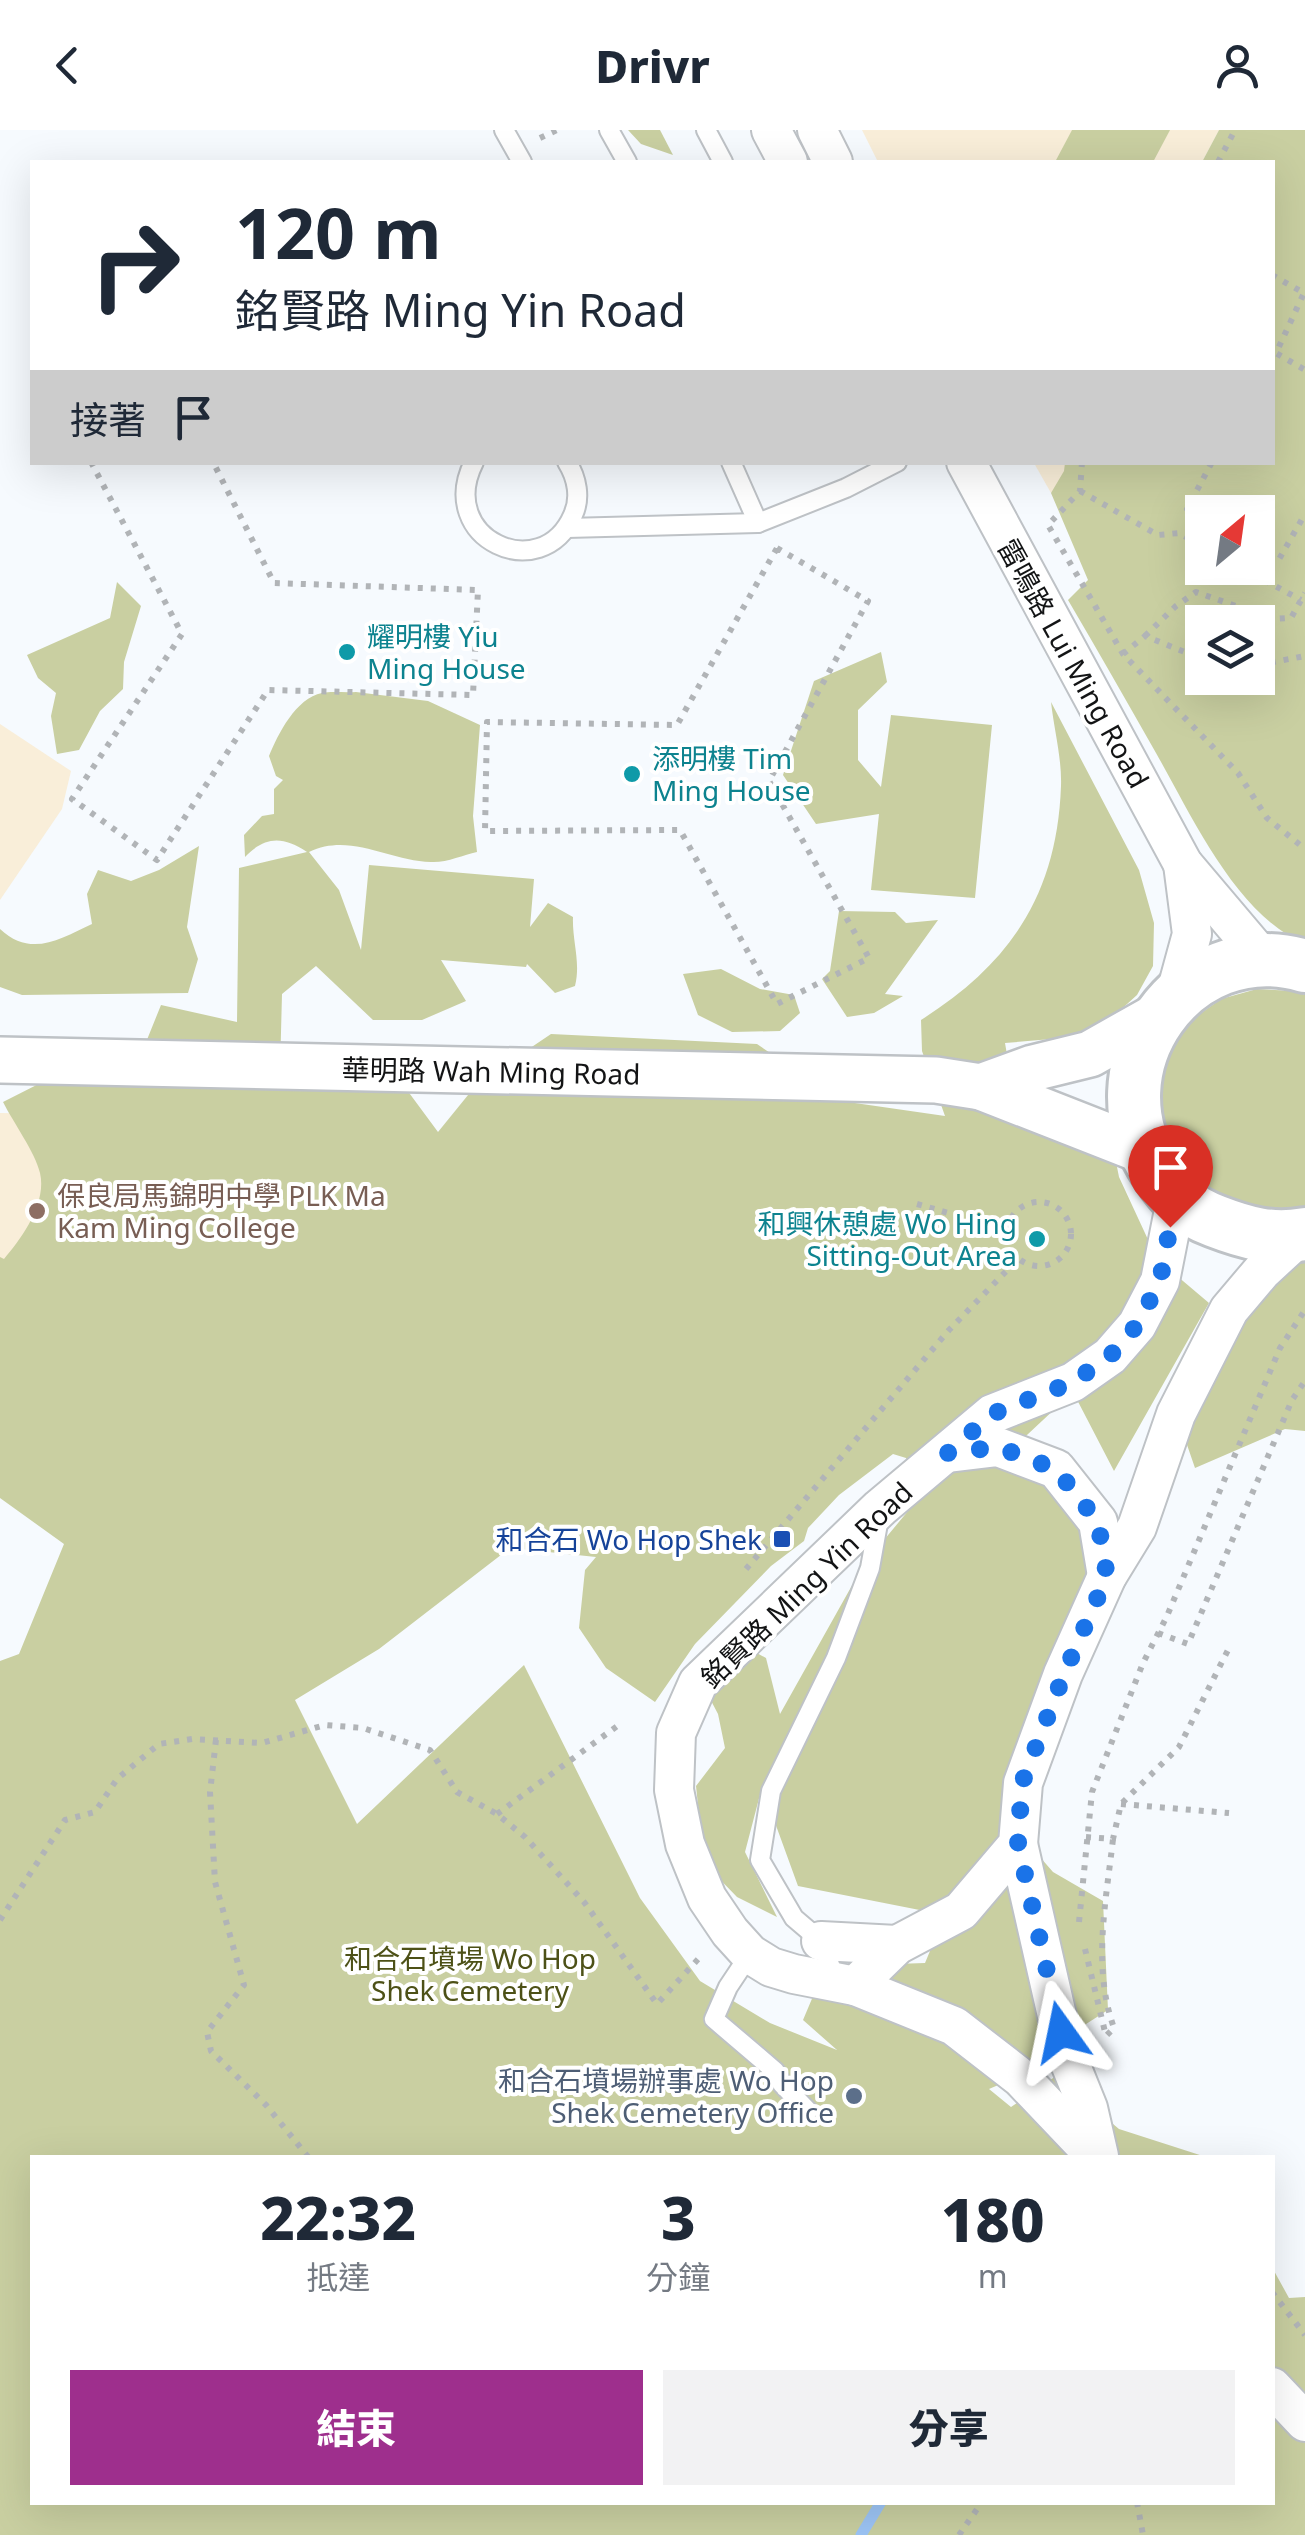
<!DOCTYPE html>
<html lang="zh-TW">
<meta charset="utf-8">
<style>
body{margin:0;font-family:"Noto Sans","Noto Sans TC",sans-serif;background:#f2f2f3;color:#1f2937;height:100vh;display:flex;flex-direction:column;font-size:38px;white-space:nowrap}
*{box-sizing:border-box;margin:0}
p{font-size:32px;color:#747a83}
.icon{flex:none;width:55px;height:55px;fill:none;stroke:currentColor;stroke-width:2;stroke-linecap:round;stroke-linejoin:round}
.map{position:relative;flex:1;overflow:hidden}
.sheet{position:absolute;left:30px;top:2025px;width:1245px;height:350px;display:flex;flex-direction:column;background:#fff;border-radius:0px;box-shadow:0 10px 40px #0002}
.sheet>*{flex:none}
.guide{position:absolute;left:30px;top:30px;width:1245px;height:305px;border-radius:0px;box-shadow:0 10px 40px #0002;background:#fff;color:#1f2937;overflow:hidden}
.needle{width:65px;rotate:29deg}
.buttons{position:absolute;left:1185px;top:365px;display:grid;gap:20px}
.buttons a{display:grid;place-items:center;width:90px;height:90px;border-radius:0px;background:#fff;box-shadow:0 10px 40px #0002;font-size:50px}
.pin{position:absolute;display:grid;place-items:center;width:85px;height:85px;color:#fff;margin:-102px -42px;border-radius:50% 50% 50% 0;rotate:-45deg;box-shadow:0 0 10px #0007}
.pin .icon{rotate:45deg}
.me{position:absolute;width:110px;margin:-55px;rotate:348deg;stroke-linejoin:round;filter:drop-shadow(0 0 8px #0008)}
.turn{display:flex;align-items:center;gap:35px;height:210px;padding:0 40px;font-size:45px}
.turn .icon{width:130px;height:130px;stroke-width:2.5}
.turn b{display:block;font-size:70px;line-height:85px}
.then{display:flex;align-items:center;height:95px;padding:0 40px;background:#0003;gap:20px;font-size:38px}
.eta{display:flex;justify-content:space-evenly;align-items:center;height:170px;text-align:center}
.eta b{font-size:60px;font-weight:800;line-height:70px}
.action{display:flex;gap:20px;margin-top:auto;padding:20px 40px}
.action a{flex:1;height:115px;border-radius:0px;background:#9e2f8d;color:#fff;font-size:40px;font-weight:800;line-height:115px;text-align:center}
.action a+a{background:#f2f2f3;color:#1f2937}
header{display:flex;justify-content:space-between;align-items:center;height:130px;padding:0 40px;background:#fff;font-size:45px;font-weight:800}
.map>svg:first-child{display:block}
.education{fill:#f9eed9}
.green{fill:#c9cfa1;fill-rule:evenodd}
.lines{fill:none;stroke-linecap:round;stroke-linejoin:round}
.stream{stroke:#9dc5f6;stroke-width:11}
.service-casing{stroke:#bec2c6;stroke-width:22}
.minor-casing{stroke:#bec2c6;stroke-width:42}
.tertiary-casing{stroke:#bec2c6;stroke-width:50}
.secondary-casing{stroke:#bec2c6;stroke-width:58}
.path{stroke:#b1b4b7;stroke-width:6;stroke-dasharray:5 8;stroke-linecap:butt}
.service{stroke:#fff;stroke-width:18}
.minor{stroke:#fff;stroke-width:38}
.tertiary{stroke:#fff;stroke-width:45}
.secondary{stroke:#fff;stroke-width:52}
.route{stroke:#1a73e8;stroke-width:18;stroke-dasharray:0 32.4}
.culture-dot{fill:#0f9aa8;stroke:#fff;stroke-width:4}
.education-dot{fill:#8d6e63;stroke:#fff;stroke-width:4}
.transit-dot{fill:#1a4fb4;stroke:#fff;stroke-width:4}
.service-dot{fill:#5c6f8a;stroke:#fff;stroke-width:4}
.labels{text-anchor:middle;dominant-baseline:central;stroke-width:8;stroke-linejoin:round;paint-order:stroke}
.culture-label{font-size:28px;fill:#0d838f;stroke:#fff;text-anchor:start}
.street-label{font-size:28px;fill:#131415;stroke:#fff}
.education-label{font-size:28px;fill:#785e54;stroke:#fff;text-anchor:start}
.transit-label{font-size:28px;fill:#164399;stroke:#fff;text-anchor:end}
.park-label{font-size:28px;fill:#4d5117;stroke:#fff}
.service-label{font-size:28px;fill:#4e5e75;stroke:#fff;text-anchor:end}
</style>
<header><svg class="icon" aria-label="back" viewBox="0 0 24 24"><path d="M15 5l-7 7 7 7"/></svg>Drivr<svg class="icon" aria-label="person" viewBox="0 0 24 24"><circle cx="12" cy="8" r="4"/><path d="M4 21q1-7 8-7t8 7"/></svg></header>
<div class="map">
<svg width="1305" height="2405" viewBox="0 0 1305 2405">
<rect width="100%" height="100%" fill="#f6fafe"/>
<!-- education -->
<g class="education">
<path d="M 862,0 L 1219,0 L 1202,32 L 878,32 Z"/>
<path d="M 1034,333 L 1067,333 L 1063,348 L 1051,363 Z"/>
<path d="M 0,594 L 71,641 L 62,679 L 0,770 Z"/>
<path d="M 0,983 L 66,984 L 0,1205 Z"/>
</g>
<!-- green -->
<g class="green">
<path d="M 628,0 L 660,0 L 673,25 L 641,14 Z"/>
<path d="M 1072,0 L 1170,0 L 1153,32 L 1055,32 Z"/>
<path d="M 1219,0 L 1305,0 L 1305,814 C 1236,785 1192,686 1156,623 C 1127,572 1098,521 1068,470 L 1088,450 L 1051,363 L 1064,341 L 1065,333 L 1272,332 L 1272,32 L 1202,32 ZM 1202,382 L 1258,382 L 1258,438 L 1202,438 ZM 1202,492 L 1258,492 L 1258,548 L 1202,548 Z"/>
<path d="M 117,452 L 141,476 L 124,532 L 123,559 L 100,581 L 79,620 L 57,624 L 51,586 L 56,563 L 38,548 L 27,525 L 110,488 Z"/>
<path d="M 881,522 L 887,552 L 858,580 L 858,630 L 881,657 L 891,585 L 992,595 L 975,768 L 871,760 L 879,684 L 816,694 L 783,645 L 814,551 Z"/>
<path d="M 356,562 L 428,571 L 480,595 L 473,686 L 477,722 C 463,725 446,733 431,732 C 389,731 350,702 309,722 L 339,760 L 361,820 L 369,735 L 534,749 L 530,797 L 548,773 L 573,787 C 572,811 581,832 575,856 L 555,863 L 527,834 L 526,837 L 441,830 L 466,871 L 422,890 L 373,890 L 316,836 L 282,864 L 280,941 L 390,937 L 438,1002 L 477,954 L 551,904 L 757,914 L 841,971 L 945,986 L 922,921 L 921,890 C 1011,833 1057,764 1061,656 C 1062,629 1054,599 1051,572 L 1139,740 L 1154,793 L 1153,836 L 1137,865 L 1105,894 L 1075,907 L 1005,913 L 1013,960 L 1113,1017 L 1119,1047 L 1157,1129 L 1209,1173 L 1114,1341 L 1073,1262 L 1013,1318 L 1083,1370 L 1090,1447 L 1052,1553 L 1000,1681 L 1053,1742 L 1103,1771 L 1108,1880 L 1039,1924 L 1003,1953 L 989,1959 L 1011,1977 L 1056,1946 L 1119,1999 L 1206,2027 L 32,2028 L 32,2372 L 1272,2372 L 1273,2139 L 1289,2168 L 1305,2167 L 1305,2405 L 0,2405 L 0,1531 L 19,1524 L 64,1414 L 0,1368 L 0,1127 L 4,1129 C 22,1108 47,1073 40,1043 C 35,1022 13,992 3,972 L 80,933 L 138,932 L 161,875 L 237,892 L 239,738 L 307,722 C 283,706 265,706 245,727 L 244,705 L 262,686 L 274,684 L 274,659 L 283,650 L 276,646 L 269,626 C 278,604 296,568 322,563 C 332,561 345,563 356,562 ZM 893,1324 L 906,1328 L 923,1363 L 864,1434 L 780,1584 L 766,1528 L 722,1504 L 697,1544 L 718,1584 L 725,1618 L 696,1656 L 704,1733 L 737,1767 L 777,1787 L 745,1722 L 762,1657 L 798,1756 L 945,1785 L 925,1833 L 865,1835 L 822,1845 L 803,1890 L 837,1920 L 770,1893 L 700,1851 L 640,1768 L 524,1535 L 357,1694 L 295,1570 L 379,1519 L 510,1418 L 596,1427 L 585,1440 L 579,1498 L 606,1538 L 655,1572 L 695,1514 L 771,1436 L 804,1411 L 808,1398 L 839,1365 Z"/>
<path d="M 199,716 L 187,797 L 198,829 L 188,863 L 22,865 L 0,857 L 0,799 C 31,828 60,809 92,794 L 87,764 L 98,740 L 131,751 L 159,740 Z"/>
<path d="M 839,781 L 895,782 L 906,793 L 938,790 L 885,864 L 903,866 L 874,883 L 847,887 L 822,849 L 830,841 Z"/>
<path d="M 721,839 L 760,859 L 794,865 L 800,883 L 780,901 L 732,902 L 698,885 L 683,844 Z"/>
<path d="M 1257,859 L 1294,861 L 1305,865 L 1305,1078 L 1263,1084 L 1195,1056 L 1159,993 L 1157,957 L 1167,921 L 1190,891 L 1221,869 Z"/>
<path d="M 1305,1112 L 1305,1301 L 1285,1299 L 1195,1338 L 1185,1309 L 1185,1233 Z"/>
</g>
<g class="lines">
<!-- stream -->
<path class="stream" d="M 861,2405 L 881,2372"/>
<defs>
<g id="service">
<path d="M 504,0 L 522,32"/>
<path d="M 609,0 L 627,32"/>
<path d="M 706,0 L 723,32"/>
<path d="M 474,332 C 435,409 542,457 573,385 C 581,368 577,348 567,332"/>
<path d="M 731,332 L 758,393"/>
<path d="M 567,398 L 758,393 L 846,358 L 897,332"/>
<path d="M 750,1824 L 728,1857 L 714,1889 L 775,1941 L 782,1954 L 808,1981"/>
<path d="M 836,1851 L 821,1811 L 794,1788 L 760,1730 L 771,1661 L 836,1528 L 870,1438 L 879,1388"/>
</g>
<g id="minor">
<path d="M 771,0 L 788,32"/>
<path d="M 817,0 L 833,32"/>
<path d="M 966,332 L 1183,734 L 1265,831"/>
<path d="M 1174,870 L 1192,804 L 1183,734"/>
<path d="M 948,1323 L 998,1317 L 1056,1339 L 1098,1392 L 1107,1446"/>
<path d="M 1018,1714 L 1065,1921 L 1088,1978 L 1099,2026"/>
<path d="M 821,1811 L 897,1815"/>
<path d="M 855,1856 L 897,1815 L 961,1781 L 1018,1714 L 1023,1653 L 1063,1544 L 1107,1446 L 1137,1397 L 1176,1284 L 1229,1180 L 1262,1141 L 1301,1105"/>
<path d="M 1097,2028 L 1021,1948 L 954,1896 L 855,1856 L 794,1844 L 771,1837 L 750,1824 L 730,1802 L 707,1768 L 685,1714 L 674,1660 L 676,1603 L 698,1553 L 880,1378 L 992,1284 L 1073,1252 L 1110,1226 L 1137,1195 L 1160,1151 L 1176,1070"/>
<path d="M 1272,2257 L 1305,2292"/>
</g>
<g id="tertiary">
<path d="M 0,930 L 936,950 L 981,957 L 1142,1020"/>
<path d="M 981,957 L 1033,938 L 1090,924 L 1161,884"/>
</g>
<path id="secondary" d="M 1305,836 C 1185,800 1087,939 1158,1043 C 1175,1068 1186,1080 1215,1091 C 1246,1103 1272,1110 1305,1104"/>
</defs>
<!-- service casing -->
<use href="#service" class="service-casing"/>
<!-- minor casing -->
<use href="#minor" class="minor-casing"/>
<!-- tertiary casing -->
<use href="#tertiary" class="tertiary-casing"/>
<!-- secondary casing -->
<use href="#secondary" class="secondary-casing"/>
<!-- path -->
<g class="path">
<path d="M 540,8 L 557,0"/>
<path d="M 1218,32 L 1235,0"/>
<path d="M 1272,145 L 1304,163 L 1276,223 L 1305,240"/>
<path d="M 91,332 L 182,504 L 72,669 L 157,730 L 268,560 L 473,565 L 478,460 L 274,453 L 213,332"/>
<path d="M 1082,332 L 1080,361 L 1048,395 L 1123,524 L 1238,643 L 1267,688 L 1305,719"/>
<path d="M 1080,361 L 1158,405 L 1179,403 L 1202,416"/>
<path d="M 1202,388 L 1187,379 L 1212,332"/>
<path d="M 777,418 L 868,471 L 769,651 L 869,828 L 777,874 L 680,700 L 485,701 L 487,592 L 677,595 Z"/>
<path d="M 1258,420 L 1278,431 L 1305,384"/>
<path d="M 1242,438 L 1301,470"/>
<path d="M 1145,506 L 1176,476 L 1196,462 L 1273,489 L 1291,488 L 1305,463"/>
<path d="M 1123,524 L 1145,506 L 1202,529"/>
<path d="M 1258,535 L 1305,526"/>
<circle cx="1039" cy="1104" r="32"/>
<path d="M 917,1074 L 1007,1100"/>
<path d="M 746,1439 L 949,1200 L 1019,1128"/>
<path d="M 1158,1503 L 1188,1514 L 1292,1270 L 1305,1251"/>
<path d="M 216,1610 L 210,1662 L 215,1752 L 244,1855 L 207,1902 L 211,1921 L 266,1975 L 309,2028"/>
<path d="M 1121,1674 L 1229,1683"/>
<path d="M 497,1684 L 620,1594"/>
<path d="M 1086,1707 L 1113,1709 L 1121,1674 L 1179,1617 L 1230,1516"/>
<path d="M 0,1790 L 65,1690 L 95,1682 L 117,1649 L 159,1614 L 192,1609 L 262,1613 L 325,1595 L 363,1598 L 430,1620 L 457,1662 L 497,1684 L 525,1707 L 584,1772 L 657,1874 L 700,1827"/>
<path d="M 1079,1792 L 1092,1662 L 1143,1533 L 1167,1486 L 1280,1218 L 1305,1180"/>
<path d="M 1085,1819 L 1106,1906 L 1114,1898 C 1092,1837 1106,1772 1113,1709"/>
<path d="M 1272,2162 L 1305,2205"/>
<path d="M 1137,2372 L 1143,2405"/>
<path d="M 959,2405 L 982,2372"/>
</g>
<!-- service -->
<use href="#service" class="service"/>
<!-- minor -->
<use href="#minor" class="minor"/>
<!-- tertiary -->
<use href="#tertiary" class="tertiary"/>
<!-- secondary -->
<use href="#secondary" class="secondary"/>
</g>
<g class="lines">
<!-- route -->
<path class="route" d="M 1061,1902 L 1018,1714 L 1022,1653 L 1064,1544 L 1107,1446 L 1098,1392 L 1056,1339 L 998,1317 L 948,1323 L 992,1284 L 1073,1252 L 1110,1226 L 1137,1195 L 1160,1151 L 1170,1097"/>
</g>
<!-- markers -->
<g class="culture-dot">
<circle cx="347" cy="522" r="10"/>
<circle cx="632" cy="644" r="10"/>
<circle cx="1037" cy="1109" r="10"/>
</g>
<circle class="education-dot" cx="37" cy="1081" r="10"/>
<rect class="transit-dot" x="772" y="1399" width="20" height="20" rx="5"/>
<circle class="service-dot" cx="854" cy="1966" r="10"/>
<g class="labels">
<!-- culture labels -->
<g class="culture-label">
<text x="367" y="506">耀明樓 Yiu<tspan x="367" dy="32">Ming House</tspan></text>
<text x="652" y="628">添明樓 Tim<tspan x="652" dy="32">Ming House</tspan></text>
<text x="1017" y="1093" text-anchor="end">和興休憩處 Wo Hing<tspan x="1017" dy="32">Sitting-Out Area</tspan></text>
</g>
<!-- street labels -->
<g class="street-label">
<text transform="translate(1074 533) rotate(61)">雷鳴路 Lui Ming Road</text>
<text transform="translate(491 941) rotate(1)">華明路 Wah Ming Road</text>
<text transform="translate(806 1454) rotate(-44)">銘賢路 Ming Yin Road</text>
</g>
<!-- education labels -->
<g class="education-label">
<text x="57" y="1065">保良局馬錦明中學 PLK Ma<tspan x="57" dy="32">Kam Ming College</tspan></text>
</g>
<!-- transit labels -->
<g class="transit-label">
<text x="762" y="1409">和合石 Wo Hop Shek</text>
</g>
<!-- park labels -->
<g class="park-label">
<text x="470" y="1828">和合石墳場 Wo Hop<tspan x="470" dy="32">Shek Cemetery</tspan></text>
</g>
<!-- service labels -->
<g class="service-label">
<text x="834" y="1950">和合石墳場辦事處 Wo Hop<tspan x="834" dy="32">Shek Cemetery Office</tspan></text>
</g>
</g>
</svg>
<div class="buttons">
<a><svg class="needle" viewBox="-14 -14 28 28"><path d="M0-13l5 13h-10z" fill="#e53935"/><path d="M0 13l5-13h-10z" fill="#747a83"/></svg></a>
<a><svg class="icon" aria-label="layers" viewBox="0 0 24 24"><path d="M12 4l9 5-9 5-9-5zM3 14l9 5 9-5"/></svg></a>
</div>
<div class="pin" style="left:1170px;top:1097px;background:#d93025"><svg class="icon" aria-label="arrive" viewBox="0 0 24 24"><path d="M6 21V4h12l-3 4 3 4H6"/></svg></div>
<svg class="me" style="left:1061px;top:1902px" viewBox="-20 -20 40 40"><path d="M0-17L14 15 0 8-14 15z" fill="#1a73e8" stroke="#fff" stroke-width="4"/></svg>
<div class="guide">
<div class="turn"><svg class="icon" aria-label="right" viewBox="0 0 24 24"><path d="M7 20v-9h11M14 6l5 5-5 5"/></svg><div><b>120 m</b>銘賢路 Ming Yin Road</div></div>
<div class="then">接著<svg class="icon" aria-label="arrive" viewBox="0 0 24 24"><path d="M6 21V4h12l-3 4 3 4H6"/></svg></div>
</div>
<section class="sheet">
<div class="eta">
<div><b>22:32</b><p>抵達</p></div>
<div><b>3</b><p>分鐘</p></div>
<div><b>180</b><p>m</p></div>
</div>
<div class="action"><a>結束</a><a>分享</a></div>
</section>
</div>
